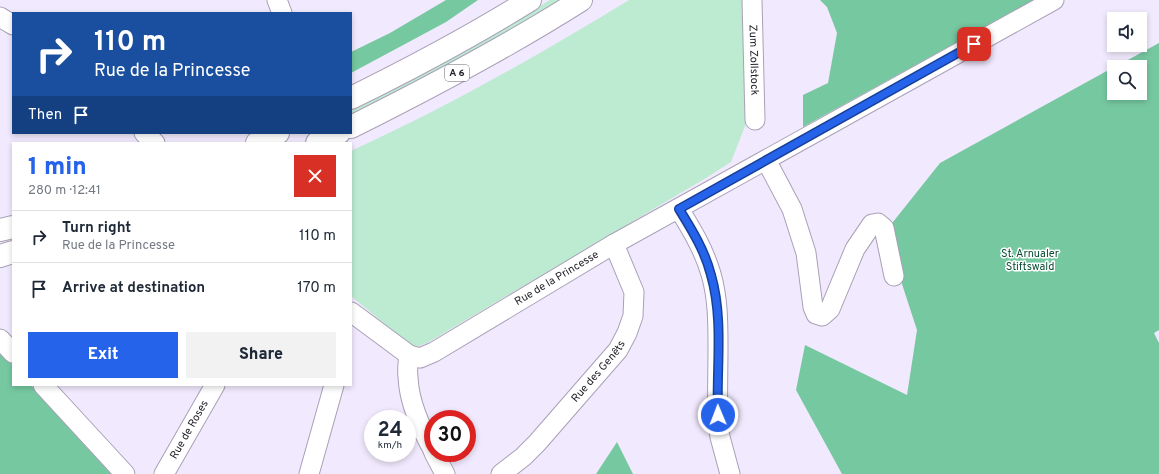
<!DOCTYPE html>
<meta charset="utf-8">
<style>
body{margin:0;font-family:Overpass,sans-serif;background:#f2f2f3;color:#1f2937;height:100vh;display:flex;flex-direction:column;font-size:15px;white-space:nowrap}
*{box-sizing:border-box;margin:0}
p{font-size:13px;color:#747a83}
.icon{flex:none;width:22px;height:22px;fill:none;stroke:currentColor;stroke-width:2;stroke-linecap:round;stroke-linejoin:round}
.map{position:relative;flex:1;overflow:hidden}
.panel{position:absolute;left:12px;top:142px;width:340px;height:244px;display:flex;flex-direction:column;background:#fff;border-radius:0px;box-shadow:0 2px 6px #0003}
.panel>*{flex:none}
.banner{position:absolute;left:12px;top:12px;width:340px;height:122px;border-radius:0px;box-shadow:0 2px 6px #0003;background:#1a4fa0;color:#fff;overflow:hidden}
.tools{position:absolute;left:1107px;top:12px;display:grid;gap:8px}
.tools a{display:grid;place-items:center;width:40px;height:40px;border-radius:0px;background:#fff;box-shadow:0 2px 6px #0003;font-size:20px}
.speed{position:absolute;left:364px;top:410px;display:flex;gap:8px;font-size:20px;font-weight:700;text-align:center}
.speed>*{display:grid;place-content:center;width:52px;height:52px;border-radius:50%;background:#fff;box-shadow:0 2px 6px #0003;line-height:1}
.speed small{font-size:10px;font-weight:400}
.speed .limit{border:6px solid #d22;background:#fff;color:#111}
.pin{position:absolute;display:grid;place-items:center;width:34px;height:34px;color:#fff;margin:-17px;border-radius:8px;box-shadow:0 2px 6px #0006}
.me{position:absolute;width:44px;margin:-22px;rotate:359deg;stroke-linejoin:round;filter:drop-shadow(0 0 3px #0008)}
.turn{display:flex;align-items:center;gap:14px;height:84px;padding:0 16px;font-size:18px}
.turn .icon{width:52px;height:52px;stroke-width:2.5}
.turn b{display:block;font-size:28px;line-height:34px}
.then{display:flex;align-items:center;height:38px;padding:0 16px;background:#0003;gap:8px;font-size:15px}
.round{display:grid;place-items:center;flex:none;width:42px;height:42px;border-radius:0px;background:#f2f2f3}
.headline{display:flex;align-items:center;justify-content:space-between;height:68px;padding:0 16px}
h1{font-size:24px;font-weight:800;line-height:30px;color:#2563eb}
.cta{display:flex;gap:8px;margin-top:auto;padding:8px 16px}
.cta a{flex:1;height:46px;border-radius:0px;background:#2563eb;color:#fff;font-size:16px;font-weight:800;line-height:46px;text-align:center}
.cta a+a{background:#f2f2f3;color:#1f2937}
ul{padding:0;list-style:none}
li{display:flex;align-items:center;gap:12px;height:52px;padding:0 16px;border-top:1px solid #e0e1e3}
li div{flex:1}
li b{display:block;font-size:15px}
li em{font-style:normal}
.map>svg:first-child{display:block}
.green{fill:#bcebd2}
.forest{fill:#76c8a0}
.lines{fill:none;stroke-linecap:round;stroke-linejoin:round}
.minor-casing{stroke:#a9a0b7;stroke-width:21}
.highway-casing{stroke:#a9a0b7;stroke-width:24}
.minor{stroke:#fff;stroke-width:19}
.highway{stroke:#fff;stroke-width:22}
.route-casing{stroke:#184099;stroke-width:10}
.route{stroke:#2563eb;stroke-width:7}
.labels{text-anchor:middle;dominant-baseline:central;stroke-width:3;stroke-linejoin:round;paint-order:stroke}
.shield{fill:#fff;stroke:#68656b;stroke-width:1}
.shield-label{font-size:10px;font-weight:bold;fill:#27232c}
.street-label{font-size:11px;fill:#27232c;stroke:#fff}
.park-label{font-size:11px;fill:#094d33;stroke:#fff}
</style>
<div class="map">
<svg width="1159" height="474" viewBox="0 0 1159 474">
<rect width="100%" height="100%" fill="#f1e9fd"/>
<!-- green -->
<g class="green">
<path d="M 550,0 L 565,0 L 351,118 L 351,111 C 419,77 485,39 550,0 Z"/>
<path d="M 629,0 L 743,0 L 747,121 L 731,162 L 706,178 L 427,343 L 419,346 L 410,345 L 351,296 L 351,151 C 447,107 539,55 629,0 Z"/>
</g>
<!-- forest -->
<g class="forest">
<path d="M 446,0 L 478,0 L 446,22 L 351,73 L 351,52 L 390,33 Z"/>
<path d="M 820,0 L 1034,0 L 803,127 L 803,95 L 828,83 L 837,33 L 827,7 Z"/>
<path d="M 1159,43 L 1159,330 L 1154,333 L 1159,343 L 1159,474 L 842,474 L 796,390 L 805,345 L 907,395 L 917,330 L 885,232 L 940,163 L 1114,67 L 1114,93 L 1140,93 L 1140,67 L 1115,67 Z"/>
<path d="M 0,350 L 13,365 L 13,385 L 31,385 L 111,474 L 0,474 Z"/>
<path d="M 617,442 L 633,474 L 596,474 Z"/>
</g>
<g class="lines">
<defs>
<g id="minor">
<path d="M 277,0 L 282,13"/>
<path id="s1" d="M 752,0 L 755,120"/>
<path d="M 0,17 L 13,25"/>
<path d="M 144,133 L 155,143"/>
<path d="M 766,160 L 792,209 L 806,253 L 813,307 L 816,314 L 822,316 L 830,309 L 855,249 L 872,224 L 878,223 L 884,228 L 894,276"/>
<path d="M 679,209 C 692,230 704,250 711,274 C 718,298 718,323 718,347 C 718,373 717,398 718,423 L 720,437 L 730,474"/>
<path id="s2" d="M 351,312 L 409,355 L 420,358 L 434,352 L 614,244 L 1054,0"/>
<path d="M 0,339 L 13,353"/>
<path d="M 409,355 C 408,362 407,370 408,377 C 409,403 421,428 433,450"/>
<path d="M 43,385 L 125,474"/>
<path d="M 434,453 L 445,474"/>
<path id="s3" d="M 164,474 L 215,385"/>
<path d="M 309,474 L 334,385"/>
<path id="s4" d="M 501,474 L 523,457 L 537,443 L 618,350 L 627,333 L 633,316 L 634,292 L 614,244"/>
</g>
<g id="highway">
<path d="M 351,98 C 412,68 472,36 530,0"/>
<path d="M 351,127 C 429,88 507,47 581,0"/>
<path d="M 257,143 L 278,133"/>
<path d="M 317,143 L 339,133"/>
<path d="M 0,230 L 13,227"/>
<path d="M 0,256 L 13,252"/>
</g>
</defs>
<!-- minor casing -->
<use href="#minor" class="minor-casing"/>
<!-- highway casing -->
<use href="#highway" class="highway-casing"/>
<!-- minor -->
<use href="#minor" class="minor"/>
<!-- highway -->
<use href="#highway" class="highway"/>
</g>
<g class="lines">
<defs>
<path id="route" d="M 718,415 C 716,369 724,320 711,275 C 705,251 692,230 679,209 L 974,44"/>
</defs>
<!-- route casing -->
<use href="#route" class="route-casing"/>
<!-- route -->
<use href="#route" class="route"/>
</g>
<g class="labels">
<!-- shield labels -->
<rect class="shield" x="445" y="65" width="24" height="16" rx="3"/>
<g class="shield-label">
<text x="457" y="73">A 6</text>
</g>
<!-- street labels -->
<g class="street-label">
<text stroke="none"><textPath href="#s1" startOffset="60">Zum Zollstock</textPath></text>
<text stroke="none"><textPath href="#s2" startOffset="242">Rue de la Princesse</textPath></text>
<text stroke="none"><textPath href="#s4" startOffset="142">Rue des Genêts</textPath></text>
<text stroke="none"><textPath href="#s3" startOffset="51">Rue de Roses</textPath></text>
</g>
<!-- park labels -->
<g class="park-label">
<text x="1030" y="254">St. Arnualer<tspan x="1030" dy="13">Stiftswald</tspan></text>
</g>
</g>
</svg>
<div class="tools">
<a><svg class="icon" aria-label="sound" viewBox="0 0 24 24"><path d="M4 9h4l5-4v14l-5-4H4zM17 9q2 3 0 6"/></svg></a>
<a><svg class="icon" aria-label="search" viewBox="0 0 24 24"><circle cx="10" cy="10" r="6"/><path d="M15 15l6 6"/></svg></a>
</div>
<div class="speed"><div>24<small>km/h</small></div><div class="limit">30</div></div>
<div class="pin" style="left:974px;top:44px;background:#d93025"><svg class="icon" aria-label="arrive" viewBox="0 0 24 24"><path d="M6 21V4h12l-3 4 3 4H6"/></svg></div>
<svg class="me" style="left:718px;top:415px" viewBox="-20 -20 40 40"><circle r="17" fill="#2563eb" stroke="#fff" stroke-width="3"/><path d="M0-11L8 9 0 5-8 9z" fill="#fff"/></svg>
<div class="banner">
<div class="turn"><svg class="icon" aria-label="right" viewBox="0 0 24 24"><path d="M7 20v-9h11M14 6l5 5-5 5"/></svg><div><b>110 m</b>Rue de la Princesse</div></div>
<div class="then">Then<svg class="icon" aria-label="arrive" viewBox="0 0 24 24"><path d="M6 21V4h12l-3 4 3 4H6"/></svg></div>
</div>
<section class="panel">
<div class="headline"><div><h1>1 min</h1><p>280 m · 12:41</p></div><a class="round" style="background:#d93025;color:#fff"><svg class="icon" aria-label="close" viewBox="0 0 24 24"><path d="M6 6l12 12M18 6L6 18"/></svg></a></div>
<ul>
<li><svg class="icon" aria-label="right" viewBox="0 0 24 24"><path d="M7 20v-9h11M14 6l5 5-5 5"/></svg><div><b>Turn right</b><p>Rue de la Princesse</p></div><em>110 m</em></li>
<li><svg class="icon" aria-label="arrive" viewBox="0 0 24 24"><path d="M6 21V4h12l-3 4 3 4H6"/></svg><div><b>Arrive at destination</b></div><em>170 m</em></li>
</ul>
<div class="cta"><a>Exit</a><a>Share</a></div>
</section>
</div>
